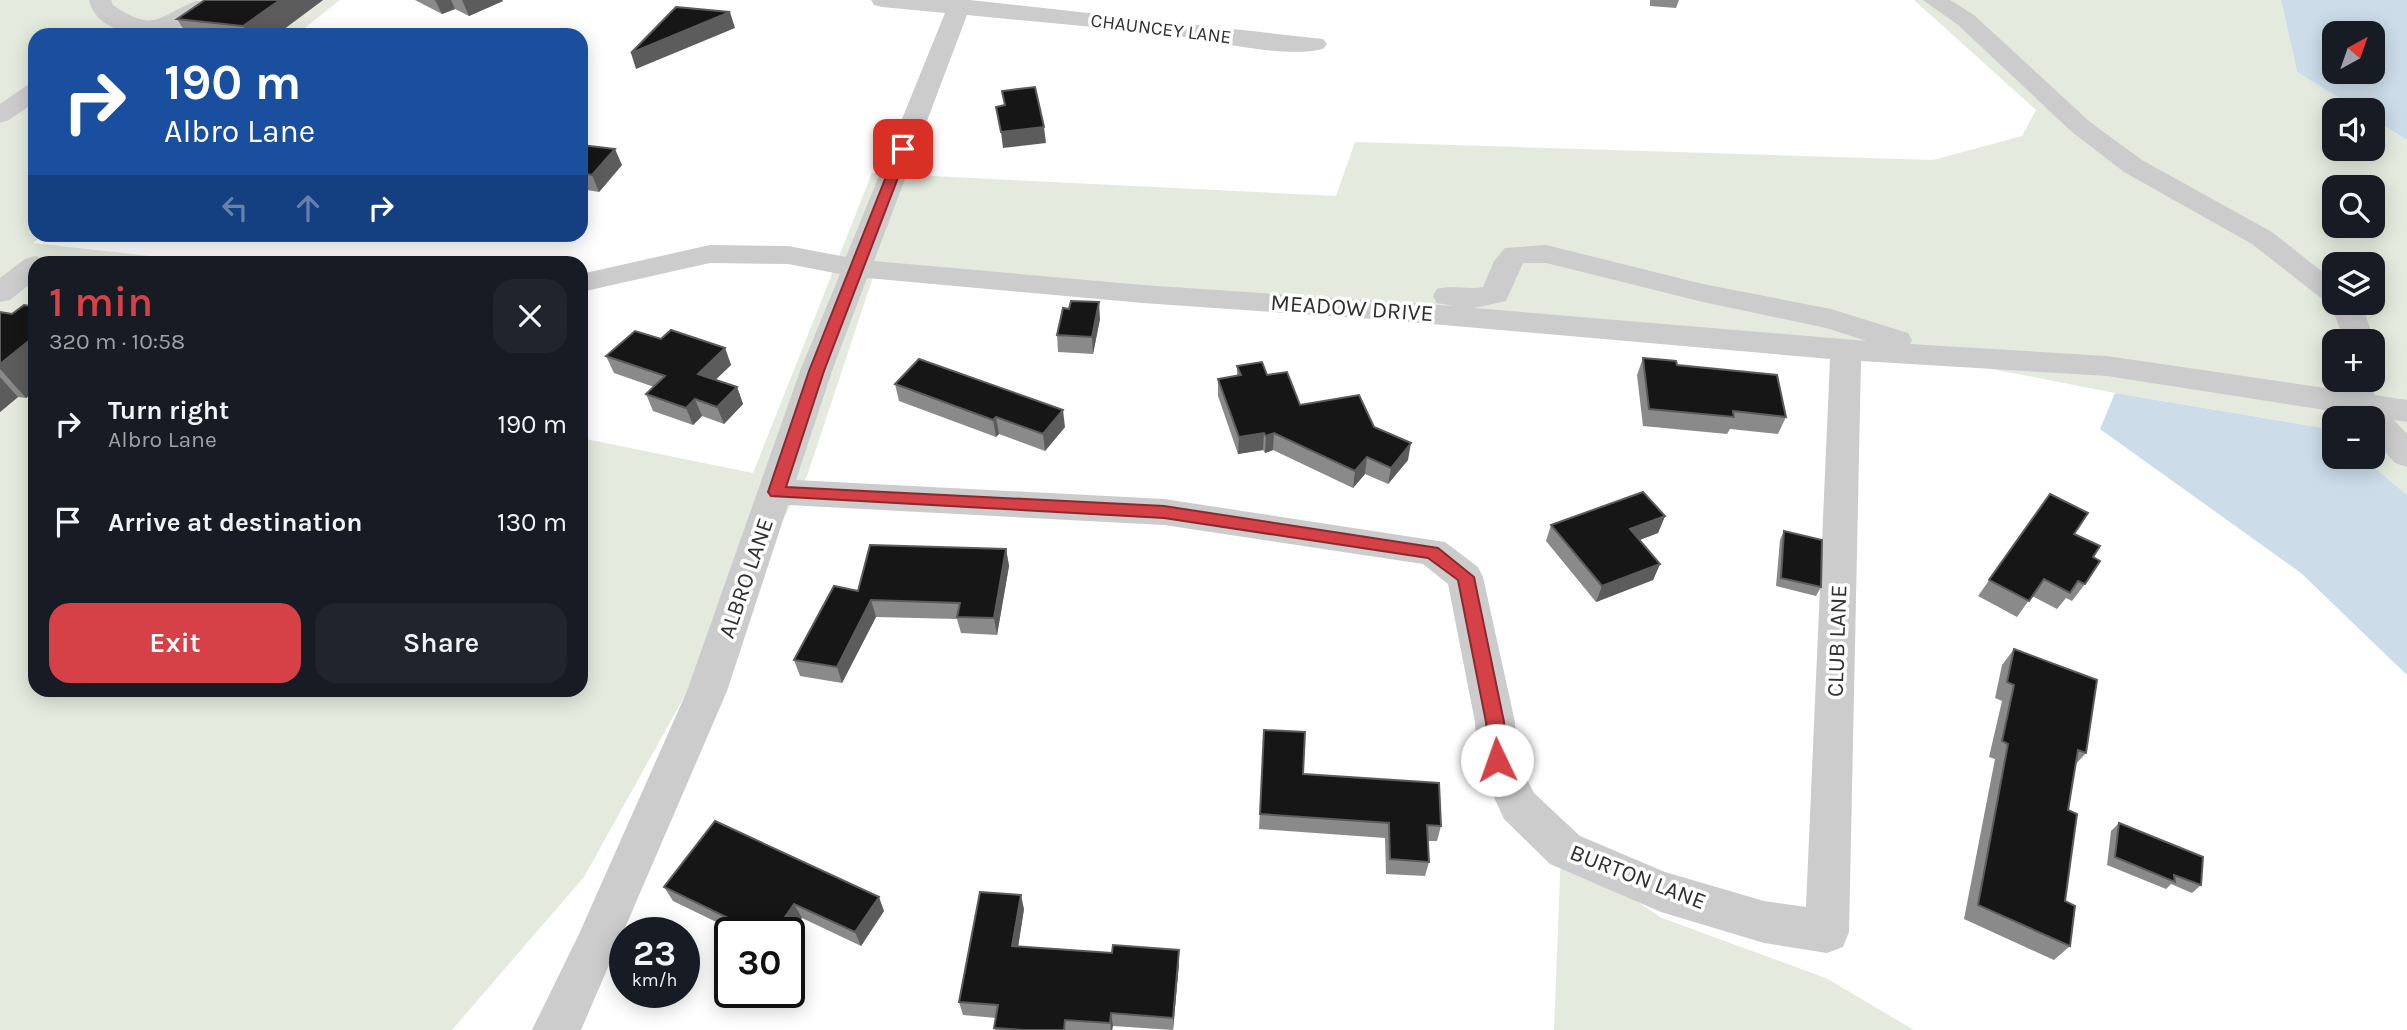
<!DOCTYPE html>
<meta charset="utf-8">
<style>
body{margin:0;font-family:Karla,sans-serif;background:#20242c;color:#f1f3f6;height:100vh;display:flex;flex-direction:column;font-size:26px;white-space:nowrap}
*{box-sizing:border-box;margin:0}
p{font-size:23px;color:#9ea1a6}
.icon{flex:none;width:38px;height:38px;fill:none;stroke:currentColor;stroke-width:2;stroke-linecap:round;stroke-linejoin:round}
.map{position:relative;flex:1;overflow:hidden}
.side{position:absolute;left:28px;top:256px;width:560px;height:441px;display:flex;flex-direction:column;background:#171b24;border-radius:21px;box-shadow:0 4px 18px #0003}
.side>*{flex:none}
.banner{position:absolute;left:28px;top:28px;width:560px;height:214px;border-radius:21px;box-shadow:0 4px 18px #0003;background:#1a4fa0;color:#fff;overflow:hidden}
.needle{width:46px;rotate:40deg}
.buttons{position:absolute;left:2322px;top:21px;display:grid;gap:14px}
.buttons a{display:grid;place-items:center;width:63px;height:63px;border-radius:14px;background:#171b24;box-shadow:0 4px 18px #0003;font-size:35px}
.speed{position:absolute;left:609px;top:917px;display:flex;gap:14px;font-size:35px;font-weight:700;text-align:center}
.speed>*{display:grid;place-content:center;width:91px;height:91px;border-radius:50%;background:#171b24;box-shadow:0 4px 18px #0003;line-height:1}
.speed small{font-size:18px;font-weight:400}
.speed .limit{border:4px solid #111;border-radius:10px;background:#fff;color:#111}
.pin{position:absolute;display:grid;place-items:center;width:60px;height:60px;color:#fff;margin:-30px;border-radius:14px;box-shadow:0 4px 10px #0006}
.me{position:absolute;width:77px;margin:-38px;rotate:357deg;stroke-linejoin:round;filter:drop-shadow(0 0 5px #0008)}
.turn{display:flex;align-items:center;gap:24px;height:147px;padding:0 21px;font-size:32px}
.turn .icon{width:91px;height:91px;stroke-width:2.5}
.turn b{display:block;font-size:49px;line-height:60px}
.lanes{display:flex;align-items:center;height:66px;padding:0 21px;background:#0003;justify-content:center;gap:35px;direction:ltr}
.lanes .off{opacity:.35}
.round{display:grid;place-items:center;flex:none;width:74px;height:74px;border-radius:21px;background:#20242c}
.head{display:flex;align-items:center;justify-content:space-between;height:119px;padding:0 21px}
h1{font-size:42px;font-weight:600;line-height:52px;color:#d54146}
.cta{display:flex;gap:14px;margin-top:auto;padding:14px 21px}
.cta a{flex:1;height:80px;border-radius:21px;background:#d54146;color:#fff;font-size:28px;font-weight:600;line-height:80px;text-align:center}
.cta a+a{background:#20242c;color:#f1f3f6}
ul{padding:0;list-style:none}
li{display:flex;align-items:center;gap:21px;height:98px;padding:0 21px}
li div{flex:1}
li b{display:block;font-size:26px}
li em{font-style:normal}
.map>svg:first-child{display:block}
.green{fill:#e4ebde;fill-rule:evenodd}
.water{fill:#ccdce9;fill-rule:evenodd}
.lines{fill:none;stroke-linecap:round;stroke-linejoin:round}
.minor{fill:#ccc;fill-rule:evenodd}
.wall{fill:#8a8a8a}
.shaded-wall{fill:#5c5c5c}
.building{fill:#161616;stroke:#5c5c5c;stroke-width:2}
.route{fill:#d54146;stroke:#8a2a2e;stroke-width:2}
.labels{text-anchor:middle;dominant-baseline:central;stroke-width:7;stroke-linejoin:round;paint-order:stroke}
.far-street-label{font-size:19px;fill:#2f2f2f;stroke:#fff}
.street-label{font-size:23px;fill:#2f2f2f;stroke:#fff}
</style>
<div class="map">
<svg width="2407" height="1030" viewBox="0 0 2407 1030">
<rect width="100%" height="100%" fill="#fff"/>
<!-- green -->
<g class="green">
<path d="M 0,0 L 340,0 L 296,35 L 35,35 L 35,234 L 43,235 L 33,243 L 204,262 L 35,262 L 35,690 L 581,690 L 581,438 L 753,473 L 872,173 L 1336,196 L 1355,142 L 1933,160 L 2022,136 L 2036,110 L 1914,0 L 2281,0 L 2297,72 L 2358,110 L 2334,110 L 2334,149 L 2373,149 L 2373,119 L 2407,140 L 2407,495 L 2362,457 L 2373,457 L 2373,418 L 2334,418 L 2334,433 L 2329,429 L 2115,393 L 1863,344 L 877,265 L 807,476 L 584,877 L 452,1030 L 0,1030 ZM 2334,187 L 2373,187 L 2373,226 L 2334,226 ZM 2334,264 L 2373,264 L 2373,303 L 2334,303 ZM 2334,341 L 2373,341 L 2373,380 L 2334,380 Z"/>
<path d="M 1561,851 L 1662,918 L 1826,978 L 1914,1030 L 1554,1030 Z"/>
</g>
<!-- water -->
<g class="water">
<path d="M 2281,0 L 2407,0 L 2407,140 L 2373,119 L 2373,110 L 2358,110 L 2297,72 ZM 2334,33 L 2373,33 L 2373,72 L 2334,72 Z"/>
<path d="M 2115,393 L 2329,429 L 2334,433 L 2334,457 L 2362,457 L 2407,495 L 2407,675 L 2301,573 L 2100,429 Z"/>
</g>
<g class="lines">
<!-- minor -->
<g class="minor">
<path d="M 89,0 L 111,0 L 113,5 C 156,34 157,16 196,1 C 204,0 216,0 224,0 C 200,35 101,52 89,0 Z"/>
<path d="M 871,0 L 970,0 L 1323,39 L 1327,44 L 1323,49 C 1283,59 1212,40 1170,35 C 1102,27 1035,22 967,15 L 874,261 L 1143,285 L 1454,306 L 1437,303 L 1433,296 L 1437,289 C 1453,285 1467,290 1483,287 L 1494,261 L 1505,248 L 1546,245 L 1703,284 L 1831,309 L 1908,333 L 1912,340 L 1910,344 L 2107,356 L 2345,391 L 2348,386 L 2359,383 L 2370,386 L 2375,395 L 2407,400 L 2407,422 L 2394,420 L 2407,434 L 2407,467 L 2395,463 L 2373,439 L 2373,418 L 2354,418 L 2350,414 L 2107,376 L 1861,361 L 1849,932 L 1843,947 L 1827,953 L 1764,943 L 1661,912 L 1550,864 L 1504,819 L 1477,760 L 1475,722 L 1448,584 L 1423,564 L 1164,525 L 788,505 L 727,691 L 581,1030 L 532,1030 L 579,934 L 687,691 L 800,371 L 840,274 L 788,264 L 710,263 L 581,292 L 581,274 L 710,245 L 788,246 L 846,257 L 945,13 L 882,7 L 874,5 ZM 1523,263 L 1546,263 L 1703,302 L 1826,328 L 1867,341 L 1474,308 L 1506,301 ZM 867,278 L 1143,303 L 1386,320 L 1830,359 L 1806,907 L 1764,901 L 1665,872 L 1580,836 L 1534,793 L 1517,760 L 1515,722 L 1483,577 L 1478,567 L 1445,542 L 1164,499 L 796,480 L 832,371 Z"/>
<path d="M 1923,0 L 1950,0 L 1974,15 L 2090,122 L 2142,160 L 2272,232 L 2334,281 L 2334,303 L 2357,303 L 2366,316 L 2374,341 L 2373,343 L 2344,341 L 2336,318 L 2326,302 L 2252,244 L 2124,172 L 2072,132 L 1958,25 Z"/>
<path d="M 35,84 L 35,102 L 9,120 L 0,123 L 0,104 L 26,86 Z"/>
<path d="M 35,256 L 45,259 L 48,262 L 35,262 L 35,280 L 10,300 L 0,302 L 0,278 L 25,259 Z"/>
</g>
</g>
<!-- wall -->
<g class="wall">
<path d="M 205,0 L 323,0 L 276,35 L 187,35 L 177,19 Z"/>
<path d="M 415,0 L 502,0 L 503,1 L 469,16 L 455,9 L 442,14 Z"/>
<path d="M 1650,0 L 1679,0 L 1676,8 L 1650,6 Z"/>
<path d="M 581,145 L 622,165 L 599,192 L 581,189 Z"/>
<path d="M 35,307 L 35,391 L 26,398 L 18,397 L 0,412 L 0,312 L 12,314 Z"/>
<path d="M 1069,309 L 1100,319 L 1093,354 L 1058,352 L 1057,335 Z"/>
<path d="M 661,339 L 725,348 L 731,365 L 715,380 L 737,387 L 743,404 L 724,424 L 702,416 L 693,425 L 653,411 L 646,394 L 654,387 L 614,373 L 606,356 Z"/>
<path d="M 1643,358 L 1677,365 L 1786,417 L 1778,434 L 1730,429 L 1727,434 L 1643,426 L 1637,375 Z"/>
<path d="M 1237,366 L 1267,375 L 1300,405 L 1374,427 L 1408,460 L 1388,484 L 1365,474 L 1353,488 L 1273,450 L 1265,453 L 1263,450 L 1238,454 L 1218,396 L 1218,379 L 1237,376 Z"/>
<path d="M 895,384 L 1065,427 L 1045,451 L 999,434 L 996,437 L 899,401 Z"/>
<path d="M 2050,494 L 2074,534 L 2093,557 L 2085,584 L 2072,601 L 2066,598 L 2057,609 L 2032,596 L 2017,617 L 1978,596 Z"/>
<path d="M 1665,516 L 1658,533 L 1639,540 L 1660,564 L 1653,580 L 1596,602 L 1546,541 L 1551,525 Z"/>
<path d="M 1784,531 L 1821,587 L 1816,596 L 1776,586 L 1780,540 Z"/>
<path d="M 1006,549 L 1009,566 L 997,635 L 961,633 L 957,619 L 876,617 L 842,683 L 800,676 L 794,660 L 858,591 Z"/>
<path d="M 2014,649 L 2086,753 L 2075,765 L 2068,810 L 2065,901 L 2070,946 L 2054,960 L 1964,919 L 1995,759 L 1989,757 L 2002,701 L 1995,698 L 2002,665 Z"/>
<path d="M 1264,730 L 1303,774 L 1441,826 L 1437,841 L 1428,841 L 1429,862 L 1425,876 L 1386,874 L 1385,838 L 1259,829 Z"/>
<path d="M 2119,823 L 2201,885 L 2192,893 L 2171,884 L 2166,889 L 2107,865 L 2111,831 Z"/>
<path d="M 664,887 L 884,911 L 861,946 L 802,918 L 789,933 L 739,933 L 673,901 Z"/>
<path d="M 1024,909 L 1018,947 L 1179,963 L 1173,1030 L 1113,1026 L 1112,1030 L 995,1030 L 994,1028 L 996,1018 L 963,1015 L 959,1002 Z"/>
</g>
<!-- shaded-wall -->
<g class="shaded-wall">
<path d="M 280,0 L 323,0 L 276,35 L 248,35 L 243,26 Z"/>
<path d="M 435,0 L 451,0 L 455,9 L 442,14 Z"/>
<path d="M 462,0 L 502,0 L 503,1 L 469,16 Z"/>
<path d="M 730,12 L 735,28 L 636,69 L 631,53 Z"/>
<path d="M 1044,127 L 1046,143 L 1003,148 L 1001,132 Z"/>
<path d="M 615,149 L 622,165 L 599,192 L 592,175 Z"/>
<path d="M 1099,302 L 1100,319 L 1093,354 L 1092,337 Z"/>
<path d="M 35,336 L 35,391 L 26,398 L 0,369 L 0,364 Z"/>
<path d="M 725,348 L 731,365 L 704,391 L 698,374 Z"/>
<path d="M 0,377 L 18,397 L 0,412 Z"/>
<path d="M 737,387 L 743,404 L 724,424 L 717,407 Z"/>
<path d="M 695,399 L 702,416 L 693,425 L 686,408 Z"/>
<path d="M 1063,410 L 1065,427 L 1045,451 L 1043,434 Z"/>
<path d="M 996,417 L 999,434 L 996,437 L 993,420 Z"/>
<path d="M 1264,433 L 1263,450 L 1238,454 L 1239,437 Z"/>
<path d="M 1274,433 L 1273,450 L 1265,453 L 1266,436 Z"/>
<path d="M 1411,443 L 1408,460 L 1388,484 L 1391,468 Z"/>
<path d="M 1367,457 L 1365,474 L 1353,488 L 1355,471 Z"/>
<path d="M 1665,516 L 1658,533 L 1624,546 L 1630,529 Z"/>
<path d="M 1006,549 L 1009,566 L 997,635 L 994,618 Z"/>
<path d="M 1660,564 L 1653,580 L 1596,602 L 1602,586 Z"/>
<path d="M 871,600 L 876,617 L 842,683 L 837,667 Z"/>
<path d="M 1021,895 L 1024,909 L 1016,960 L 1012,946 Z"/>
<path d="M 879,897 L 884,911 L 861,946 L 855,932 Z"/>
<path d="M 794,904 L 802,918 L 789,936 L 789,933 L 774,933 Z"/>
<path d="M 1179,950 L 1179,963 L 1173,1030 L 1173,1018 Z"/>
<path d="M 1111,1013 L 1113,1026 L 1112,1030 L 1111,1030 L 1110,1023 Z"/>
</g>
<!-- building -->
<g class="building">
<path d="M 205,0 L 280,0 L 243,26 L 177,19 Z"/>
<path d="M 676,7 L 730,12 L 631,53 Z"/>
<path d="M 494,32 L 496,35 L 481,35 Z"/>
<path d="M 1035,87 L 1044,127 L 1001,132 L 996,107 L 1005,105 L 1002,91 Z"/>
<path d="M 581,145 L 615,149 L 592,175 L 581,173 Z"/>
<path d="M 1071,301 L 1099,302 L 1092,337 L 1057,335 L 1063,308 L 1069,309 Z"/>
<path d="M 24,305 L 35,307 L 35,336 L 0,364 L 0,312 L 12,314 Z"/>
<path d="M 671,330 L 725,348 L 698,374 L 737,387 L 717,407 L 695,399 L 686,408 L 646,394 L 665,376 L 606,356 L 635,331 L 661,339 Z"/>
<path d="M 1643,358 L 1676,361 L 1677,365 L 1777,375 L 1786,417 L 1733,411 L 1734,417 L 1649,409 Z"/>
<path d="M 919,359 L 1063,410 L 1043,434 L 996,417 L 993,420 L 895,384 Z"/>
<path d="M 1262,362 L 1267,375 L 1287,372 L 1300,405 L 1359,395 L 1374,427 L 1411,443 L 1391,468 L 1367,457 L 1355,471 L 1274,433 L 1266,436 L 1264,433 L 1239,437 L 1218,379 L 1241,375 L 1237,366 Z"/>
<path d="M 1643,492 L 1665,516 L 1630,529 L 1660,564 L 1602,586 L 1551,525 Z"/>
<path d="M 2050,494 L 2088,513 L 2074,534 L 2100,546 L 2093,557 L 2100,561 L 2085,584 L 2078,581 L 2070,593 L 2044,579 L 2029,601 L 1989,580 Z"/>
<path d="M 1784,531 L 1822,540 L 1821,587 L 1781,578 Z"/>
<path d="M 870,545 L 1006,549 L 994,618 L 957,617 L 960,603 L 871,600 L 837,667 L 794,660 L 834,586 L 858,591 Z"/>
<path d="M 2014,649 L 2097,680 L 2086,753 L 2078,750 L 2068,810 L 2077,814 L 2065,901 L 2075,906 L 2070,946 L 1978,905 L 2008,744 L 2002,741 L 2014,685 L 2007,682 Z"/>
<path d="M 1264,730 L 1305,732 L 1303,774 L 1439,783 L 1441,826 L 1427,825 L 1429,862 L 1390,859 L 1389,823 L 1260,814 Z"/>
<path d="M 715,821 L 879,897 L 855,932 L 794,904 L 774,933 L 759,933 L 664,887 Z"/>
<path d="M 2119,823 L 2203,857 L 2201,885 L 2174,875 L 2175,882 L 2115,857 Z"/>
<path d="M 980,892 L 1021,895 L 1012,946 L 1112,953 L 1113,945 L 1179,950 L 1173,1018 L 1111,1013 L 1110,1023 L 1065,1020 L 1064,1030 L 1025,1030 L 994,1028 L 998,1005 L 959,1002 Z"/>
</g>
<!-- route -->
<path class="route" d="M 903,146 L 909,149 L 824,371 L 786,487 L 1164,506 L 1438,548 L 1474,577 L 1504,722 L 1506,760 L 1504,766 L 1497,768 L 1490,766 L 1488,760 L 1486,722 L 1458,580 L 1428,558 L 1164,518 L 771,496 L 768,492 L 809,371 L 897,149 Z"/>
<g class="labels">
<!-- far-street labels -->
<g class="far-street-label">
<text transform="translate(1161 29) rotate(7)">CHAUNCEY LANE</text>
</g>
<!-- street labels -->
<g class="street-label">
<text transform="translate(1352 308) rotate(4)">MEADOW DRIVE</text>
<text transform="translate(746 578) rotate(-71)">ALBRO LANE</text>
<text transform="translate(1837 641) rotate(-88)">CLUB LANE</text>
<text transform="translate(1638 877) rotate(21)">BURTON LANE</text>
</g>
</g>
</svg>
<div class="buttons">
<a><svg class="needle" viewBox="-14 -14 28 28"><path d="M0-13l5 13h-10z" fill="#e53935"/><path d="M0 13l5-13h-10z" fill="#9ea1a6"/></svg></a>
<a><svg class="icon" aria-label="sound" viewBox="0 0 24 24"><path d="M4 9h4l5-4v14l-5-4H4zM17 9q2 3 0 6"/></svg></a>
<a><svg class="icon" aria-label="search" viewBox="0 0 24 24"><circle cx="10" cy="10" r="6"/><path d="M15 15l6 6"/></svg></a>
<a><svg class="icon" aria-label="layers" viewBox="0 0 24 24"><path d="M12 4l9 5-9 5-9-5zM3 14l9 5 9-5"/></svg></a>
<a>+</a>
<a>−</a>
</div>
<div class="speed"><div>23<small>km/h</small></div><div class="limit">30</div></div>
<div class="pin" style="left:903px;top:149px;background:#d93025"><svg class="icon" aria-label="arrive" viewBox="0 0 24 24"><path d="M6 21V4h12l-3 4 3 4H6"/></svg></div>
<svg class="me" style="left:1497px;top:760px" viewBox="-20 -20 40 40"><circle r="19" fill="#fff"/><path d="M0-13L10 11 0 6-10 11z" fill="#d54146"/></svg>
<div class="banner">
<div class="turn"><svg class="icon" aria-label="right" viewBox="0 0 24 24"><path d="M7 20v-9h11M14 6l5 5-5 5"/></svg><div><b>190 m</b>Albro Lane</div></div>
<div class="lanes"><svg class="icon off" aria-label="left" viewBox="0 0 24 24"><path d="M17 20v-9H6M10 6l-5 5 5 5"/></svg><svg class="icon off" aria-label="ahead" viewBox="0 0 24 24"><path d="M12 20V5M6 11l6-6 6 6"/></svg><svg class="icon" aria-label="right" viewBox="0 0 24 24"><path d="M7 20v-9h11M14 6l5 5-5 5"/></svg></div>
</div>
<section class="side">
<div class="head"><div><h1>1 min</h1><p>320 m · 10:58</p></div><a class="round"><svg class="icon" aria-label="close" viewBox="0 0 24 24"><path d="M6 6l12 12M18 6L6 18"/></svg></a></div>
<ul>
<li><svg class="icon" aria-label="right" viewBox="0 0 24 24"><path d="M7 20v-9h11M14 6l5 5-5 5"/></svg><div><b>Turn right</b><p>Albro Lane</p></div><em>190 m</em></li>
<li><svg class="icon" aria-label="arrive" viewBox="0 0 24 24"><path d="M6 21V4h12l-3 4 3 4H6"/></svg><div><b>Arrive at destination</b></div><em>130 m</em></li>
</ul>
<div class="cta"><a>Exit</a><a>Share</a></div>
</section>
</div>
